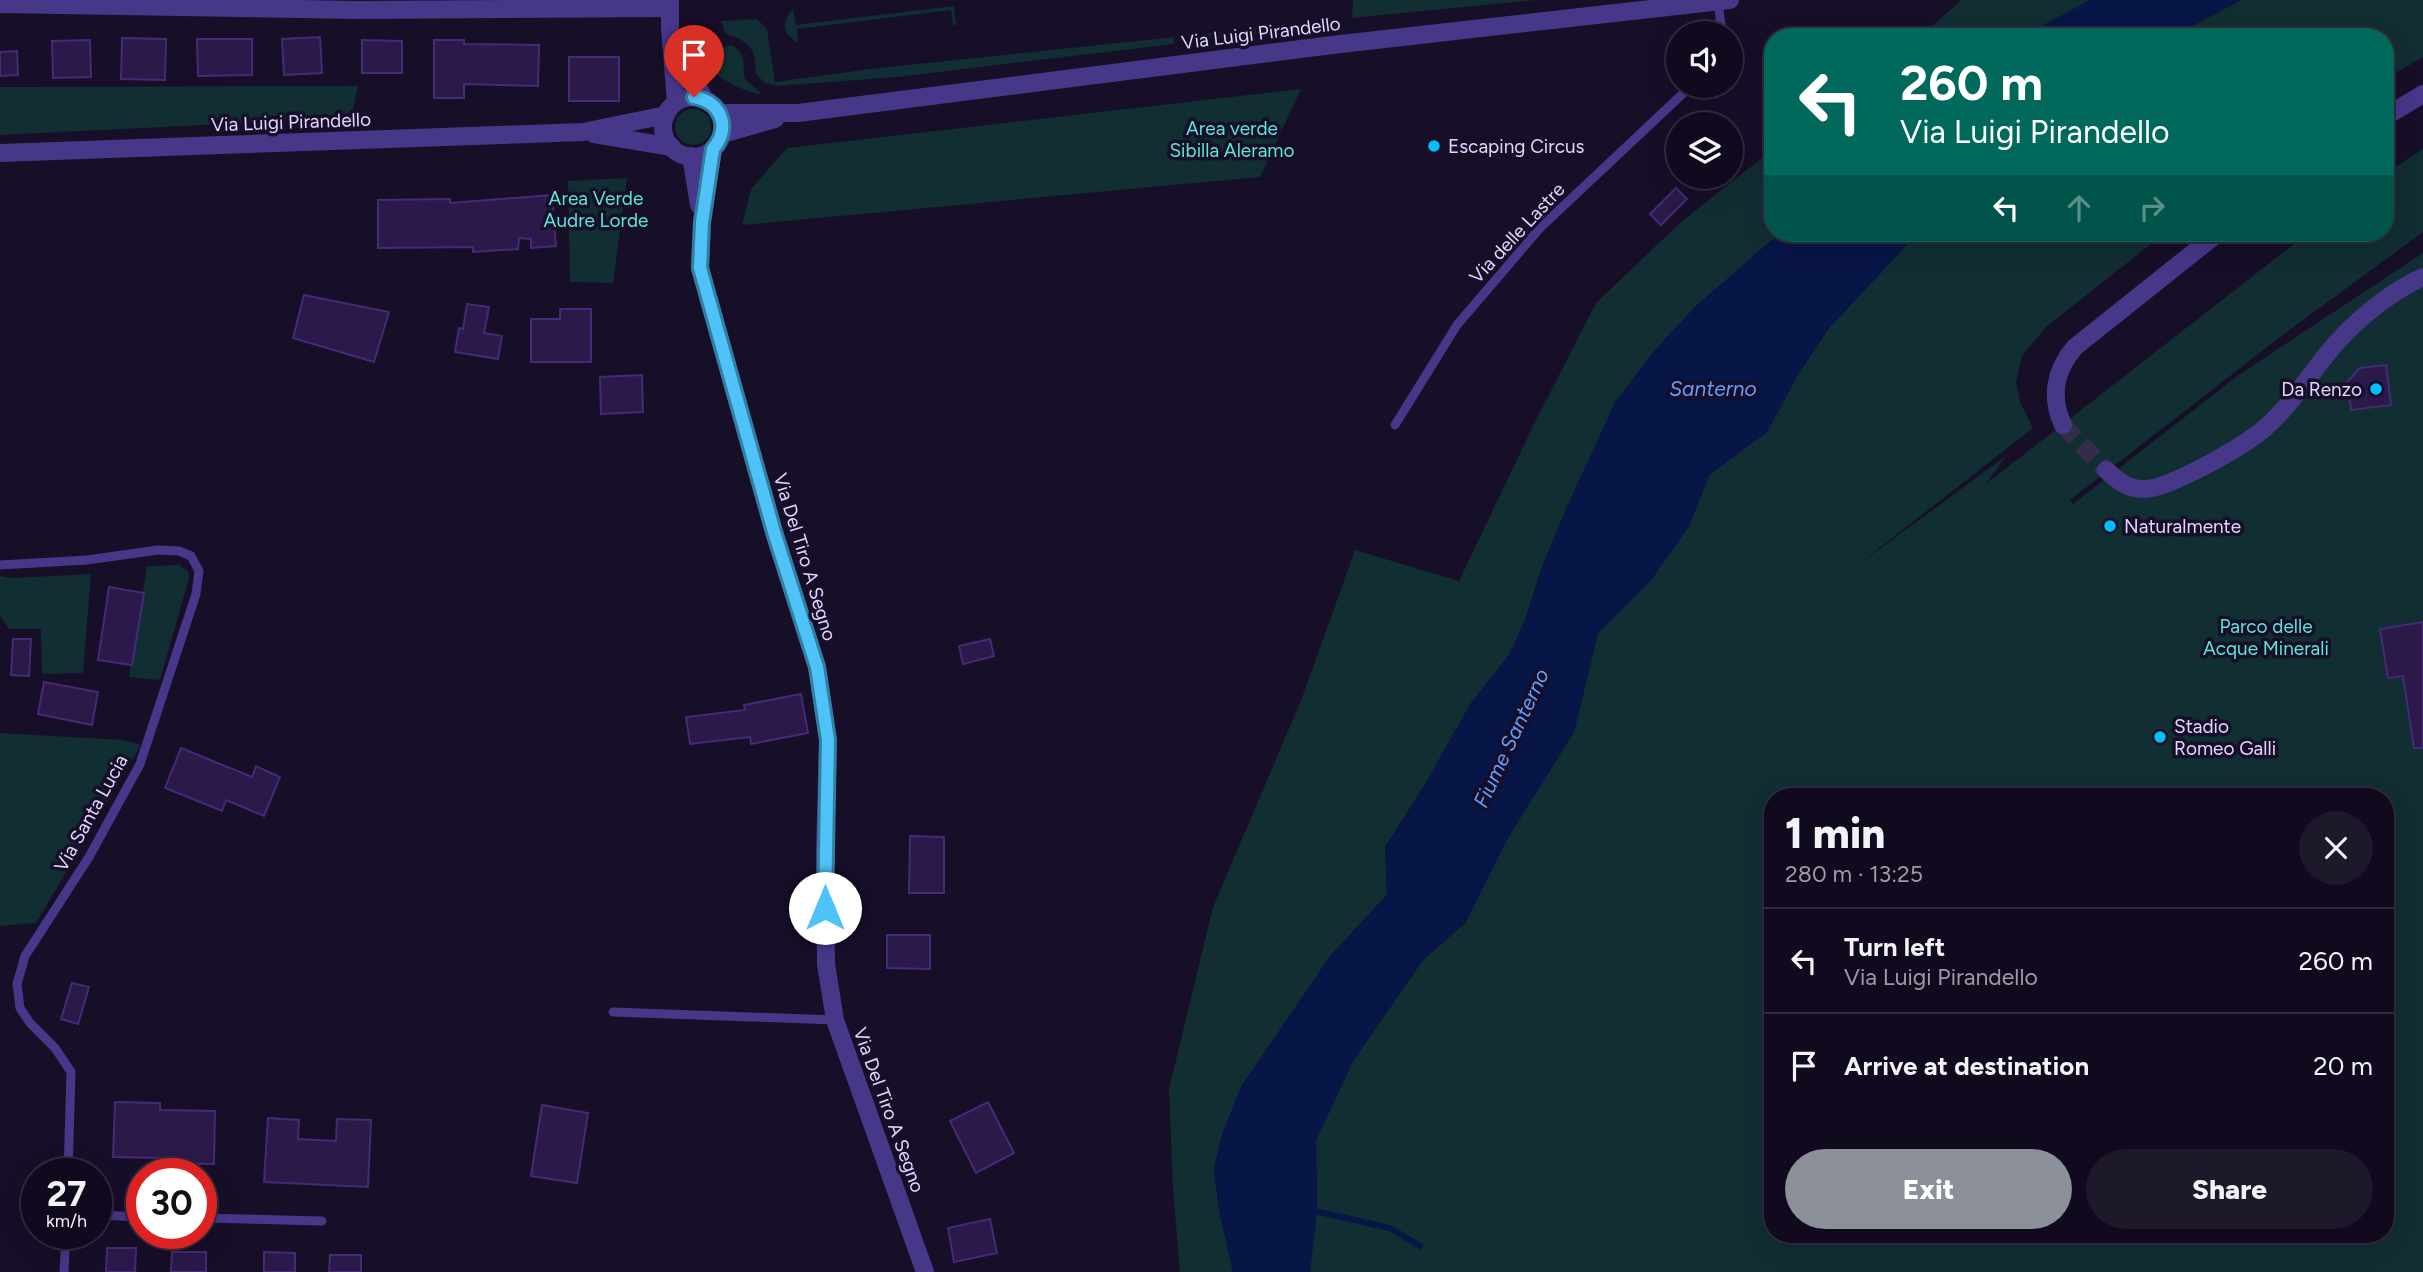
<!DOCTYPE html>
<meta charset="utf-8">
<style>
body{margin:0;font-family:Figtree,sans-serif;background:#1e182b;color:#f1f3f6;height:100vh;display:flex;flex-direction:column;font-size:26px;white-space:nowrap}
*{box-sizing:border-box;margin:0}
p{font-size:23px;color:#9c9aa4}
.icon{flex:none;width:38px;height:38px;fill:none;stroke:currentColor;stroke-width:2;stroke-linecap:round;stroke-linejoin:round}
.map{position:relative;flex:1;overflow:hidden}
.side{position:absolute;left:1764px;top:788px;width:630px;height:455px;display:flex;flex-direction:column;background:#110a1e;border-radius:28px;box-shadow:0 7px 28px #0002,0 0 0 2px #302b3c}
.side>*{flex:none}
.guide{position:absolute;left:1764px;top:28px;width:630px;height:214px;border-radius:28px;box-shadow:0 7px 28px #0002,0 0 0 2px #302b3c;background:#00695c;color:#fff;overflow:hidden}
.controls{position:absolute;left:1666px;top:21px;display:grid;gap:14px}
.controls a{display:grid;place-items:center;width:77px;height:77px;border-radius:50%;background:#110a1e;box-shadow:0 7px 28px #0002,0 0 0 2px #302b3c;font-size:35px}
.speed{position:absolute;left:21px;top:1158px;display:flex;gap:14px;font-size:35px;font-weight:700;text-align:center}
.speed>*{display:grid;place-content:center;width:91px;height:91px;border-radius:50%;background:#110a1e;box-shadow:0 7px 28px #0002,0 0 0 2px #302b3c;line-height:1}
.speed small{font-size:18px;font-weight:400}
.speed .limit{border:10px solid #d22;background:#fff;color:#111}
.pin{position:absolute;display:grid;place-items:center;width:60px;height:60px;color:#fff;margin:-72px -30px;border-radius:50% 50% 50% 0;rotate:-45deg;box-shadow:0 0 7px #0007}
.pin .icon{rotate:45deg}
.me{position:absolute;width:77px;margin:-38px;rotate:0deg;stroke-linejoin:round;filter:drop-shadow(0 0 5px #0008)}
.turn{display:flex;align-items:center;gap:24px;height:147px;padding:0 21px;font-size:32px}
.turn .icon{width:91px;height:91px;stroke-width:2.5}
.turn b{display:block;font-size:49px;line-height:60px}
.lanes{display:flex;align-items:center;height:66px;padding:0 21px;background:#0003;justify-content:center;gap:35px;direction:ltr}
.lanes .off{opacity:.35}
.round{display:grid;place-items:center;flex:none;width:74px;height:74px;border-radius:37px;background:#1e182b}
.summary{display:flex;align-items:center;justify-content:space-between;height:119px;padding:0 21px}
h1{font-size:42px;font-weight:800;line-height:52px}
.action{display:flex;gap:14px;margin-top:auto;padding:14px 21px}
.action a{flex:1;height:80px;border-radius:42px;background:#8c9099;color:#fff;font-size:28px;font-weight:800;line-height:80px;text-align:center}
.action a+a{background:#1e182b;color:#f1f3f6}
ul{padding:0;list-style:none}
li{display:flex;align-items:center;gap:21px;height:105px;padding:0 21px;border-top:2px solid #302b3c}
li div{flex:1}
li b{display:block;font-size:26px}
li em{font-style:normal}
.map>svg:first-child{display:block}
.green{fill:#112e32;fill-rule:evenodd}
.water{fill:#081547}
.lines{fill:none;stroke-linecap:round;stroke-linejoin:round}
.stream{stroke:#081547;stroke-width:6}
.building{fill:#2b1949;stroke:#452a77;stroke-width:2}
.minor-tunnel{stroke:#352c48;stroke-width:18;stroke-dasharray:18 9;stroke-linecap:butt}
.service{stroke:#473789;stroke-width:9}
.minor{stroke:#473789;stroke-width:18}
.tertiary{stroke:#473789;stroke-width:18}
.route-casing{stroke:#337fa1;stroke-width:18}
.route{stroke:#4fc3f7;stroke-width:12}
.poi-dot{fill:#01beff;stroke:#170e28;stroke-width:2.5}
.labels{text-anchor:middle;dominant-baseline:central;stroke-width:7;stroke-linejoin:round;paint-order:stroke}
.street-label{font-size:19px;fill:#e0d5ff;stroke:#170e28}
.park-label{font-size:19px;fill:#5ae6d9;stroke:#170e28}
.poi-label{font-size:19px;fill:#e0d5ff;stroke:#170e28;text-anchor:start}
.water-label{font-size:21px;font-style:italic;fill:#639eff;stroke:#170e28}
</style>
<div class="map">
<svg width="2423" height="1272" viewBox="0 0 2423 1272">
<rect width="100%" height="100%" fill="#170e28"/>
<!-- green -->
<g class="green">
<path d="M 1353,0 L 1536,0 L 1352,18 Z"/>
<path d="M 1961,0 L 2090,0 L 2022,37 L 1920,37 Z"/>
<path d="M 2241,0 L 2423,0 L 2423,57 L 2385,79 L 2385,37 L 2171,37 Z"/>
<path d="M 954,6 L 956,25 L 953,25 L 951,10 L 797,29 L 798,43 C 782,33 781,23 793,9 L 796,25 Z"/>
<path d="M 757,19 L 767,29 L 775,82 L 870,69 L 1174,37 L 1174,44 L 897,77 L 776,86 L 765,83 L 756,74 C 755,68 756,61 754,55 C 750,42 736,37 725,33 L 721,21 Z"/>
<path d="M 1316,22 L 1316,27 L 1189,42 L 1189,35 Z"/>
<path d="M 730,45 C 747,51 742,64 745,79 L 762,94 C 740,92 709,73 697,54 Z"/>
<path d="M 358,86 L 351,118 L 0,135 L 0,87 Z"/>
<path d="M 1301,89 L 1260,177 L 742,225 L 751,189 L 787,148 Z"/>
<circle cx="693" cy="127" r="18"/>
<path d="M 1773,149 L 1773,233 L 1780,233 L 1695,307 L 1616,401 L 1567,507 L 1541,570 L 1524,623 L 1509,655 L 1471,703 L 1424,786 L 1385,847 L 1387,895 L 1331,955 L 1241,1087 L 1222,1135 L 1214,1168 L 1219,1210 L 1233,1272 L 1180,1272 L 1173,1189 L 1169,1089 L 1213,907 L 1302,698 L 1355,550 L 1459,581 L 1534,424 L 1596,303 L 1681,222 Z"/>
<path d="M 2423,149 L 2423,232 L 2284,334 L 2070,500 L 2073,504 L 2240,374 L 2423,253 L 2423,1272 L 1310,1272 L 1317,1209 L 1316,1140 L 1353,1061 L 1423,960 L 1466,922 L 1509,836 L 1574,732 L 1598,633 L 1651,580 L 1689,526 L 1709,475 L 1767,432 L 1797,376 L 1829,328 L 1918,233 L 2165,233 L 2046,327 L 2022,356 L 2016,382 L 2020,402 L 2033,428 L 1859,564 L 2006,456 L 1986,484 L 2308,233 L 2385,233 L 2385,174 ZM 1773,796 L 2385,796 L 2385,1234 L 1773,1234 Z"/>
<path d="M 627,178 L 613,283 L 570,282 L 568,181 Z"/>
<path d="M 179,565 L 188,571 L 189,578 L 160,680 L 129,677 L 147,566 Z"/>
<path d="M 91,574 L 83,673 L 42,674 L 41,629 L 9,629 L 0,615 L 0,576 L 13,578 Z"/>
<path d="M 0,733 L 123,740 L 141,745 L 36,923 L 0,926 Z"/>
</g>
<!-- water -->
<g class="water">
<path d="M 2090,0 L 2241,0 L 2171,37 L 2022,37 Z"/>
<path d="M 1780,233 L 1918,233 L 1829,328 L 1797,376 L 1767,432 L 1709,475 L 1689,526 L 1651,580 L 1598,633 L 1574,732 L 1509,836 L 1466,922 L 1423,960 L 1353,1061 L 1316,1140 L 1317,1209 L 1310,1272 L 1233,1272 L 1219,1210 L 1214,1168 L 1222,1135 L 1241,1087 L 1331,955 L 1387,895 L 1385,848 L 1424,786 L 1471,703 L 1509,655 L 1524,623 L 1541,570 L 1567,507 L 1616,401 L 1654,351 L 1695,307 Z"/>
</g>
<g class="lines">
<!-- stream -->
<path class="stream" d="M 1310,1210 L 1390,1228 L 1420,1246"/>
</g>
<!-- building -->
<g class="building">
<path d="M 320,37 L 322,73 L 284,75 L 282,39 Z"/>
<path d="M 122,38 L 166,39 L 165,80 L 121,79 Z"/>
<path d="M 252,39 L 252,75 L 198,76 L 197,39 Z"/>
<path d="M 90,40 L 91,77 L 53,78 L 52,41 Z"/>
<path d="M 362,40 L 402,41 L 402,73 L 362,73 Z"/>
<path d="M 434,40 L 464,40 L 464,44 L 539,45 L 538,86 L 464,84 L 464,98 L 434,98 Z"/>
<path d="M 17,51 L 18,75 L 0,76 L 0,52 Z"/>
<rect x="569" y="57" width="50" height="44"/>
<path d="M 1676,188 L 1687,199 L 1661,225 L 1650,214 Z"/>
<path d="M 552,195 L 556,246 L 531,248 L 531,239 L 519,238 L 518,249 L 473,252 L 473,247 L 378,248 L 378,200 L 450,199 L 450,203 Z"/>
<path d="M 304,295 L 389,312 L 374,362 L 293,338 Z"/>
<path d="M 467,304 L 489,307 L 484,333 L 502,336 L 498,359 L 455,352 L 459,328 L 463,329 Z"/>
<path d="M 560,309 L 591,309 L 591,362 L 531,362 L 531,319 L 560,319 Z"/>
<path d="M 2386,365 L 2391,405 L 2351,410 L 2348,381 L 2360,368 Z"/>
<path d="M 642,375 L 643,412 L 601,414 L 600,377 Z"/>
<path d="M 109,587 L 144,593 L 132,665 L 98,660 Z"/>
<path d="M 2423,622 L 2423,748 L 2414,748 L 2403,676 L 2388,678 L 2380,629 Z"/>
<path d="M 13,639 L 31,639 L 29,676 L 11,675 Z"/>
<path d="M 990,639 L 994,656 L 963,664 L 959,646 Z"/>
<path d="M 44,682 L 98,692 L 92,725 L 38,714 Z"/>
<path d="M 801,694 L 808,733 L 751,744 L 750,737 L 690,744 L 686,717 L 745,710 L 744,705 Z"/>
<path d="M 181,748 L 252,777 L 256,766 L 280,777 L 264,816 L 226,800 L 222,811 L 165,788 Z"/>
<path d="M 910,836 L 944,837 L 944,893 L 909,893 Z"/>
<path d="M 887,935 L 930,935 L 930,969 L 887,968 Z"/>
<path d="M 72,983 L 89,987 L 78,1024 L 61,1019 Z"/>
<path d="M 115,1102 L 160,1103 L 160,1110 L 215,1111 L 214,1164 L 166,1163 L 166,1158 L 113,1157 Z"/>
<path d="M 988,1102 L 1014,1153 L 976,1173 L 950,1121 Z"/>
<path d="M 542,1105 L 588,1113 L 577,1183 L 531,1176 Z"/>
<path d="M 268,1118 L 299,1120 L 298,1139 L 336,1141 L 337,1119 L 371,1120 L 368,1187 L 264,1182 Z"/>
<path d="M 990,1219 L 997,1253 L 954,1262 L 948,1228 Z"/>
<path d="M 107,1248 L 136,1248 L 135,1272 L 106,1272 Z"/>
<path d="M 172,1252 L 206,1252 L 206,1272 L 171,1272 Z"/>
<path d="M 264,1252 L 295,1253 L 295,1272 L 264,1272 Z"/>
<path d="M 330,1255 L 361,1255 L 361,1272 L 329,1272 Z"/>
</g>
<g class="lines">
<!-- minor-tunnel -->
<path class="minor-tunnel" d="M 2063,425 L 2106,470"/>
<!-- service -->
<g class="service">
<path d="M 1718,2 L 1722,33"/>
<path d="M 1395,425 L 1457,325 L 1540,228 L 1691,86"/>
<path d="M 0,565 L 87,560 L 158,550 L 179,551 L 191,556 L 199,571 L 196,594 L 140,764 L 89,857 L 25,956 L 17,984 L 20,1008 L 30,1023 L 55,1048 L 71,1072 L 68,1174"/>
<path d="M 613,1012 L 835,1020"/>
<path d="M 96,1215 L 142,1217"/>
<path d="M 201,1218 L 322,1221"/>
<path d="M 64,1272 L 66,1234"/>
</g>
<!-- minor -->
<g class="minor">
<path d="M 670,0 L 670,28 L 676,102"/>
<path d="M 0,4 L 357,10 L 669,8"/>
<path d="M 675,39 L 704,99"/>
<path d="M 2385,117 L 2423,94"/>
<path d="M 713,149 L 702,222 L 700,268 L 774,532 L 817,667 L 828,740 L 825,852 L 826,964 L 835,1020 L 925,1272"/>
<path d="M 691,156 L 699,205"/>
<path d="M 2063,425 C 2050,397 2055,370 2075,347 L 2218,233"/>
<path d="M 2106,470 C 2117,480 2127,489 2143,489 C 2168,490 2246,445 2266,427 C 2294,402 2313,369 2338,341 C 2361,316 2392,291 2423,277"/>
</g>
<!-- tertiary -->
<g class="tertiary">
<circle cx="693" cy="127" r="30"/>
<path d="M 720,113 L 798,113 L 1332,45 L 1730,0"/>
<path d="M 594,134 L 672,147"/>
<path d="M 722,134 L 775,119"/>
<path d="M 0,153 L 583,132 L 666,115"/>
</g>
</g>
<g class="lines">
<defs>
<path id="route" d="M 694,97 C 722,102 731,128 713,149 L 702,222 L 700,268 L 774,532 L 817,667 L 828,740 L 825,908"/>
</defs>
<!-- route casing -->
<use href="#route" class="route-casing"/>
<!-- route -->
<use href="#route" class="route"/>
</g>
<!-- markers -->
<g class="poi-dot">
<circle cx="1434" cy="146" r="7"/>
<circle cx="2376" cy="389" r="7"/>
<circle cx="2110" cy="526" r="7"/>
<circle cx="2160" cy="737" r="7"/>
</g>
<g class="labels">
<!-- street labels -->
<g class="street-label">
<text transform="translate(1261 33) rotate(-7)">Via Luigi Pirandello</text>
<text transform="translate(291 122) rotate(-2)">Via Luigi Pirandello</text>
<text transform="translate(1517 233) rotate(-47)">Via delle Lastre</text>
<text transform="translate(805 557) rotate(73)">Via Del Tiro A Segno</text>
<text transform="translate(91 813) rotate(-61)">Via Santa Lucia</text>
<text transform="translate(889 1110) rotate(70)">Via Del Tiro A Segno</text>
</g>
<!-- park labels -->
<g class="park-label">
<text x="1232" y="128">Area verde<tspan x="1232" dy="22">Sibilla Aleramo</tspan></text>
<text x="596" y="198">Area Verde<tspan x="596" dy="22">Audre Lorde</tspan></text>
<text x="2266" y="626">Parco delle<tspan x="2266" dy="22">Acque Minerali</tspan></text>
</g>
<!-- poi labels -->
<g class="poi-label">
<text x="1448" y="146">Escaping Circus</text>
<text x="2362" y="389" text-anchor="end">Da Renzo</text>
<text x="2124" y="526">Naturalmente</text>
<text x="2174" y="726">Stadio<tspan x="2174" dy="22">Romeo Galli</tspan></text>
</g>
<!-- water labels -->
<g class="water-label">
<text x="1713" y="388">Santerno</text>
<text transform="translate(1511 738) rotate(-65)">Fiume Santerno</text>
</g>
</g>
</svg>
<div class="controls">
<a><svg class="icon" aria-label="sound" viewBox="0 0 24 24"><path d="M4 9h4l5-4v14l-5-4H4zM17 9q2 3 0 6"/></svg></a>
<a><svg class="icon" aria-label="layers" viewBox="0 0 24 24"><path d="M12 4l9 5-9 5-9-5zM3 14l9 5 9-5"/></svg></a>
</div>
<div class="speed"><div>27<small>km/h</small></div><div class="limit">30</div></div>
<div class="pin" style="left:694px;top:97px;background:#d93025"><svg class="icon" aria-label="arrive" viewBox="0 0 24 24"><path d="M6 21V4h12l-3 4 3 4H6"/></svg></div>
<svg class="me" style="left:825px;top:908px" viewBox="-20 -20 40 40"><circle r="19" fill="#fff"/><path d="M0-13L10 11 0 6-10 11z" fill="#4fc3f7"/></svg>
<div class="guide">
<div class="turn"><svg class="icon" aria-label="left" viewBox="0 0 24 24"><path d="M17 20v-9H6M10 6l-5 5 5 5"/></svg><div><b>260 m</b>Via Luigi Pirandello</div></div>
<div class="lanes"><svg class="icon" aria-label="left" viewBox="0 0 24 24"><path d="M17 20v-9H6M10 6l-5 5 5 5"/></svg><svg class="icon off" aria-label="ahead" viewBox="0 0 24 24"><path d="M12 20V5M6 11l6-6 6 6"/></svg><svg class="icon off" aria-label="right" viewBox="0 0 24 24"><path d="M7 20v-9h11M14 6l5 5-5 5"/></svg></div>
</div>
<section class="side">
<div class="summary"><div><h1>1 min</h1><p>280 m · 13:25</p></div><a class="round"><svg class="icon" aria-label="close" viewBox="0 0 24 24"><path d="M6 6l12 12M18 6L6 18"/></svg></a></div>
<ul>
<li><svg class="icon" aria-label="left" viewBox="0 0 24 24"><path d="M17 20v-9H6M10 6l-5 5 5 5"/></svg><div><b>Turn left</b><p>Via Luigi Pirandello</p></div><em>260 m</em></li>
<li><svg class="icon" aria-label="arrive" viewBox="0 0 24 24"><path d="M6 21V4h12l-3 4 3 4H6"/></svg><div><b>Arrive at destination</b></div><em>20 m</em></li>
</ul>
<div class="action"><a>Exit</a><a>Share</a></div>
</section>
</div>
